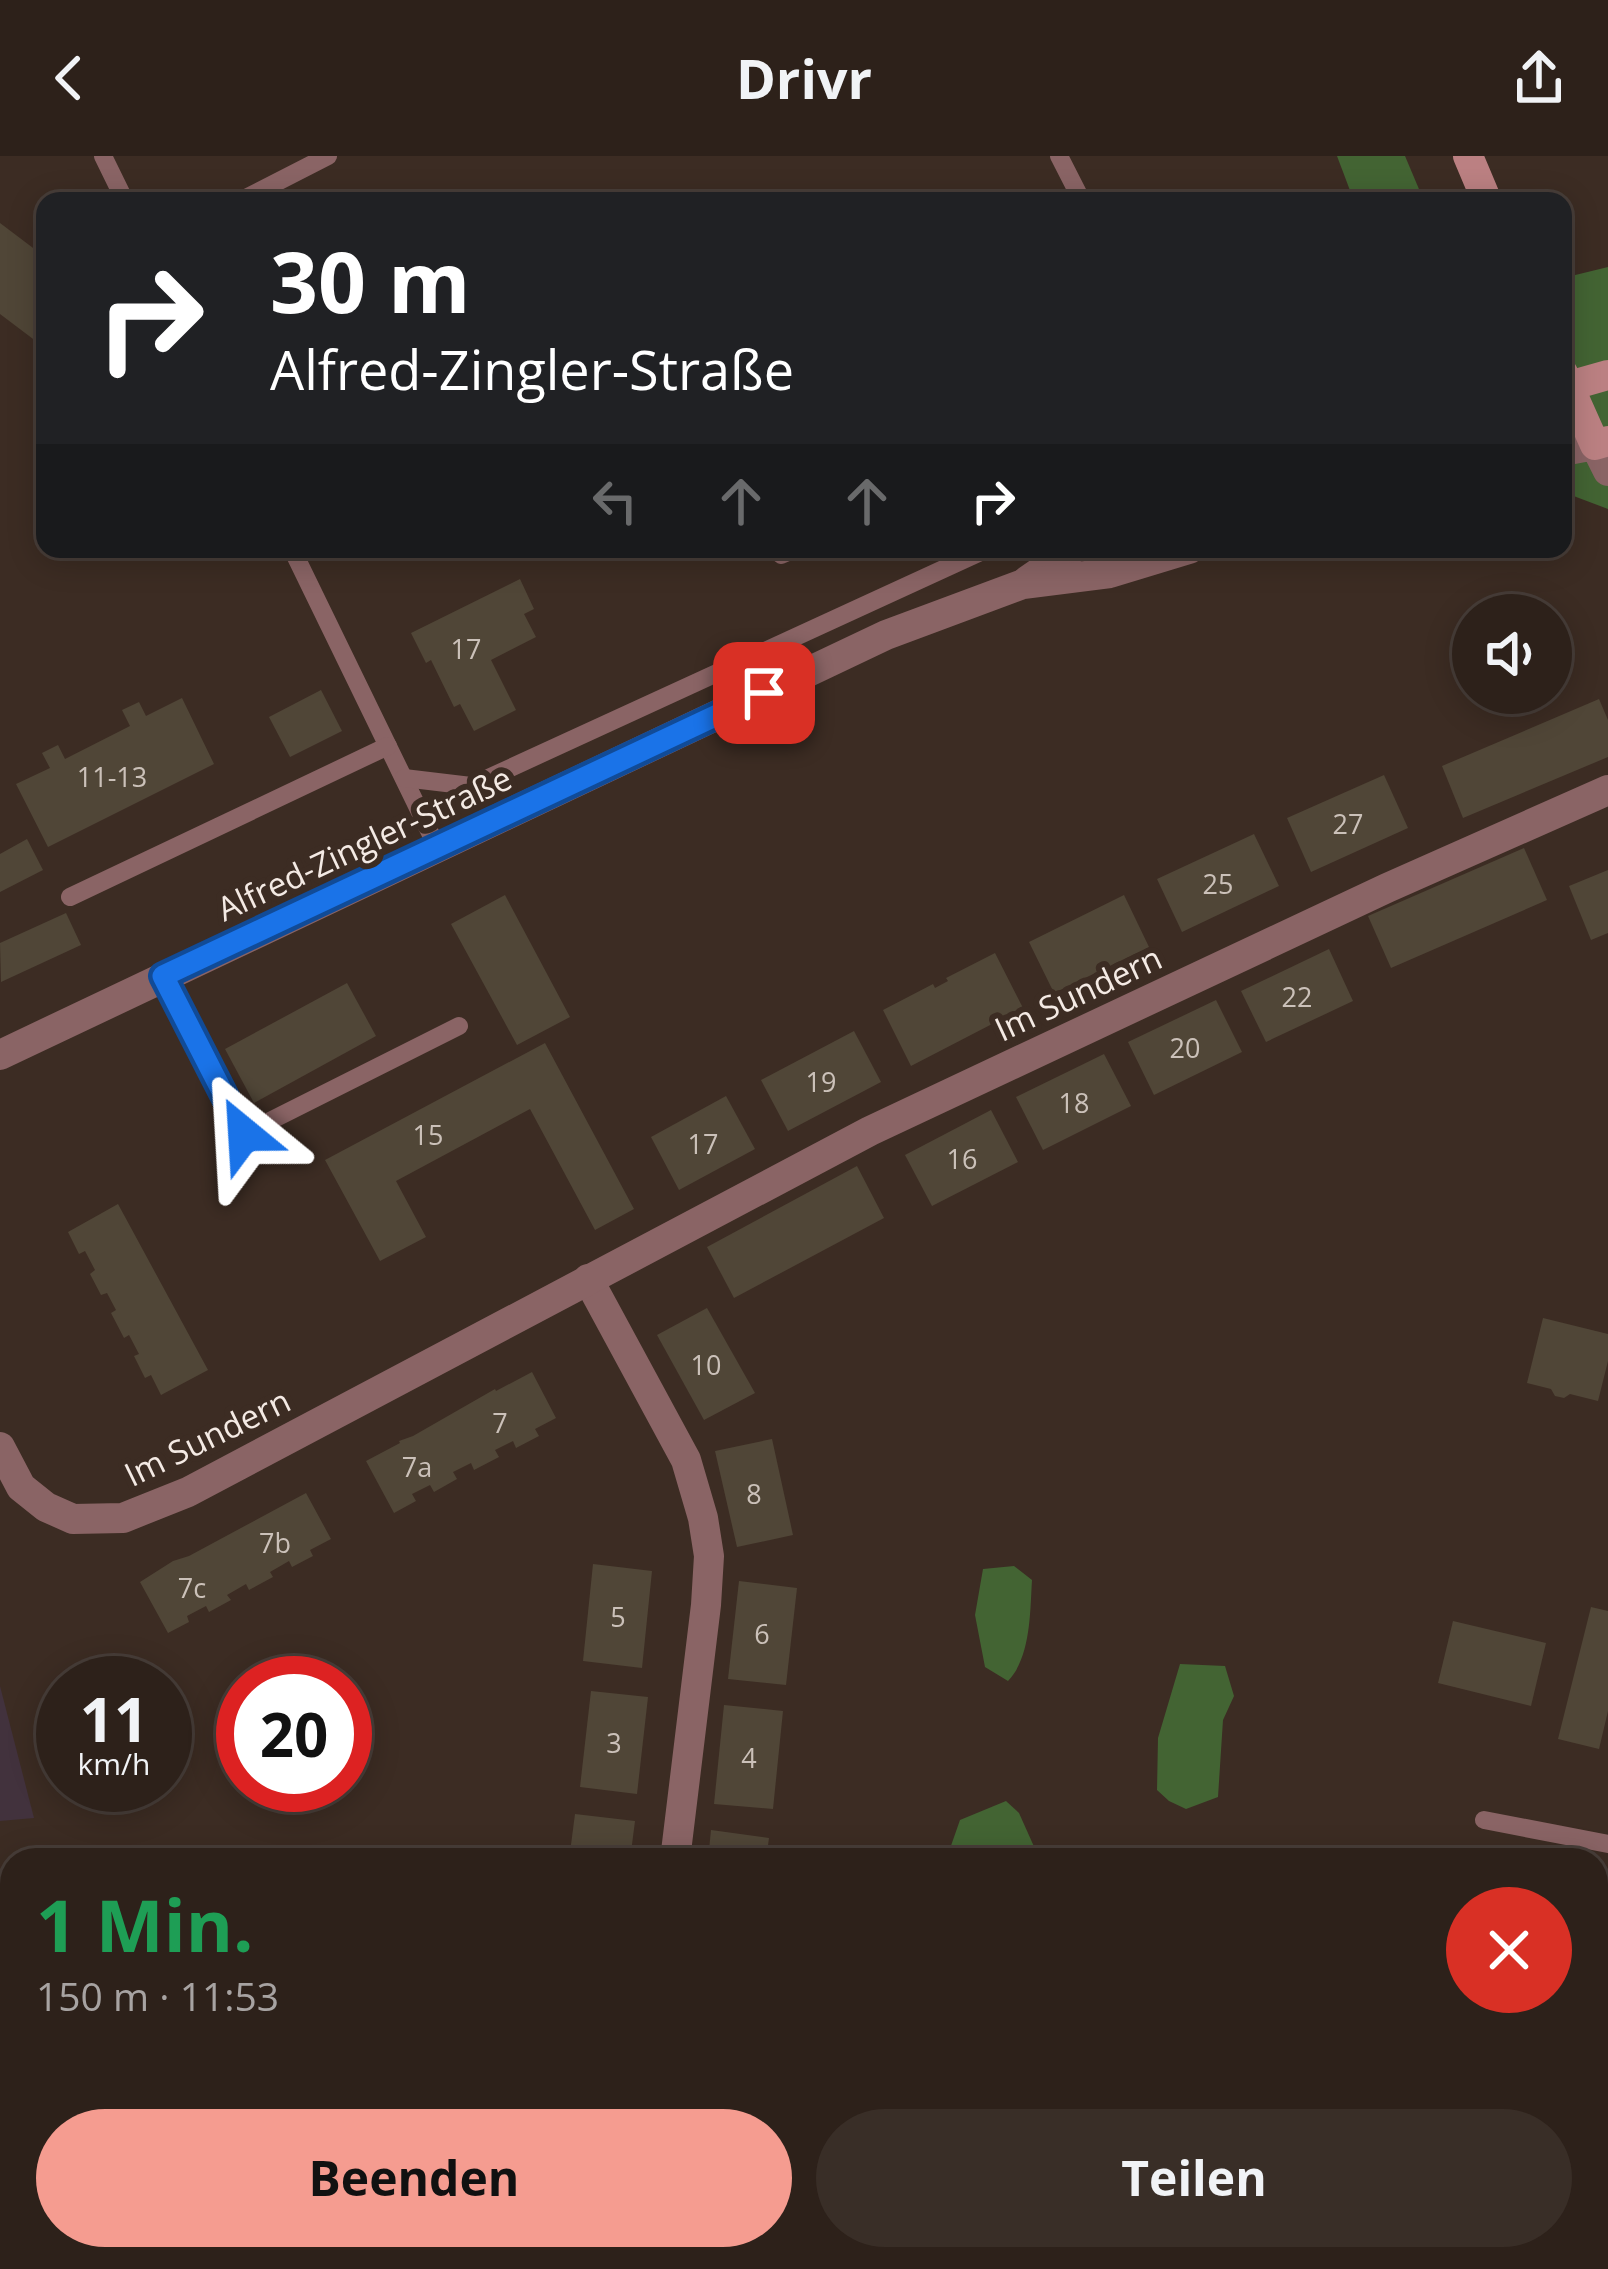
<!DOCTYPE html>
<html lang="de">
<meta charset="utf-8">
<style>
body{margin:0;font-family:"Open Sans",sans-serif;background:#392e27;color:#f1f3f6;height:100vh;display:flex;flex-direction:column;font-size:45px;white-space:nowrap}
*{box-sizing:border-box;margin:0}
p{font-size:39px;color:#a7a3a2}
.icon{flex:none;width:66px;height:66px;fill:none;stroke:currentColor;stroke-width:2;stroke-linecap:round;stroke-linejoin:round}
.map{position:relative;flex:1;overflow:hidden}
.details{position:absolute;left:0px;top:1692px;width:1608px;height:423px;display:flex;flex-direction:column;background:#2d211a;border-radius:36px 36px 0 0;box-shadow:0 6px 30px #0003,0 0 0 3px #483e39}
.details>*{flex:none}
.top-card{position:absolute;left:36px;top:36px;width:1536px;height:366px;border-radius:24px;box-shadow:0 6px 30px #0003,0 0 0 3px #483e39;background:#202124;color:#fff;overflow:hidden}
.tools{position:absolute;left:1452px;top:438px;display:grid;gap:24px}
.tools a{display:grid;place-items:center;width:120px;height:120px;border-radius:50%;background:#2d211a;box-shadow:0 6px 30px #0003,0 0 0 3px #483e39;font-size:60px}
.speed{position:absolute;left:36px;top:1500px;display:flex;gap:24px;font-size:60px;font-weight:700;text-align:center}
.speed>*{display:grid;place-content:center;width:156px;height:156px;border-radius:50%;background:#2d211a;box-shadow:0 6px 30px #0003,0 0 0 3px #483e39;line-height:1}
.speed small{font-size:30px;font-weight:400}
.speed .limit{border:18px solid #d22;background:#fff;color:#111}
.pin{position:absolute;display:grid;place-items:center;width:102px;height:102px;color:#fff;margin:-51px;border-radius:24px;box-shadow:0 6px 18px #0006}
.me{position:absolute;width:132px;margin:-66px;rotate:333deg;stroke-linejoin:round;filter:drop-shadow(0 0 9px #0008)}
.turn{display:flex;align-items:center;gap:42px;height:252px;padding:0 36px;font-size:54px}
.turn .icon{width:156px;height:156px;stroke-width:2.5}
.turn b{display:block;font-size:84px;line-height:102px}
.lanes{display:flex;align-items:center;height:114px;padding:0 36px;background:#0003;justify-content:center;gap:60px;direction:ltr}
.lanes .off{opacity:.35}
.round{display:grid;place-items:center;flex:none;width:126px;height:126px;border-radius:63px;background:#392e27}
.head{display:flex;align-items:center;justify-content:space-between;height:204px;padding:0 36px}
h1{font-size:72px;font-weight:700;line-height:90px;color:#1e9e55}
.button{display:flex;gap:24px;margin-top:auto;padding:24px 36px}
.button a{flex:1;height:138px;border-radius:72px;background:#f59c90;color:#111;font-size:48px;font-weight:700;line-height:138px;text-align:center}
.button a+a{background:#392e27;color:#f1f3f6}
header{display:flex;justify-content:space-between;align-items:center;height:156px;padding:0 36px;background:#2d211a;font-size:54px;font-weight:700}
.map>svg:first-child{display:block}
.commercial{fill:#42323d}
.green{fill:#436433}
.building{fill:#504637}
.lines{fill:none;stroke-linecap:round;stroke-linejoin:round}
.service{stroke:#8a6465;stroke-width:18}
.minor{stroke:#8a6465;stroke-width:30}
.tertiary{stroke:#8a6465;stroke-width:30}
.secondary{stroke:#bb8082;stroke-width:30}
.route-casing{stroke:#114b97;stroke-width:30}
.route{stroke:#1a73e8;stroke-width:21}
.labels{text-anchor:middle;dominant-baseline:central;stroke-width:12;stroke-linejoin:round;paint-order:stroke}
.number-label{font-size:27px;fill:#cbc1b9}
.street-label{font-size:33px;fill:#f4eae4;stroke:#3c2c23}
</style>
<header><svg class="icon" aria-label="back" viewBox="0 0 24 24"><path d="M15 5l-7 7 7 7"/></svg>Drivr<svg class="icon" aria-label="share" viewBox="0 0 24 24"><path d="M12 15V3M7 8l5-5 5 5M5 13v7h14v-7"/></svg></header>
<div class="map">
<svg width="1608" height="2113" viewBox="0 0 1608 2113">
<rect width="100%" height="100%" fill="#3c2c23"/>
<!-- commercial -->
<path class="commercial" d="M 0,1530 L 34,1662 L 0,1665 Z"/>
<!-- green -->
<g class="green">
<path d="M 1337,0 L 1405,0 L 1424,45 L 1354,45 Z"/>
<path d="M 1608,111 L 1608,353 L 1563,336 L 1563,122 Z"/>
<path d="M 1014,1410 L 1032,1424 C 1030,1456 1031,1501 1008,1525 L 985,1511 L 975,1459 L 983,1413 Z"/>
<path d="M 1180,1508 L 1225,1510 L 1234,1540 L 1223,1564 L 1218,1641 L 1186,1653 L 1169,1645 L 1157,1634 L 1158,1582 Z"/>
<path d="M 1006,1645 L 1019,1657 L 1040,1704 L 946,1704 L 960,1664 Z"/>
</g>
<!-- building -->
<g class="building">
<path d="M 0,67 L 45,101 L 45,192 L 0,158 Z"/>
<path d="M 520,423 L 534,453 L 524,458 L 536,481 L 491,504 L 516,554 L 474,575 L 460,548 L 454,551 L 431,504 L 426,507 L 411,477 Z"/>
<path d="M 321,534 L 342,575 L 290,601 L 269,561 Z"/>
<path d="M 182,542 L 214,608 L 48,691 L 16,628 L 50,612 L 42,597 L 58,589 L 65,603 L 130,570 L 122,554 L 139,546 L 146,560 Z"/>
<path d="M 1599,543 L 1608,564 L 1608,601 L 1463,662 L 1442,610 Z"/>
<path d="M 1384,619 L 1408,672 L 1311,716 L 1287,662 Z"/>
<path d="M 1254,678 L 1279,730 L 1182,776 L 1157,723 Z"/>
<path d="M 27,683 L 43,714 L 0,736 L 0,698 Z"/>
<path d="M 1524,692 L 1547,744 L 1391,812 L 1368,760 Z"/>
<path d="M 1608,714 L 1608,777 L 1591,784 L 1569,730 Z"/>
<path d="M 505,739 L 570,861 L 517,889 L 451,768 Z"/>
<path d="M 1124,739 L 1149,791 L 1054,837 L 1029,786 Z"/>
<path d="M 66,757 L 81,789 L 1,826 L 0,787 Z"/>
<path d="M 1329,793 L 1353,845 L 1266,886 L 1241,835 Z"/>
<path d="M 995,797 L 1023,852 L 911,910 L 883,854 L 933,828 L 935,832 L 948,825 L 946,822 Z"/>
<path d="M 347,827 L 376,880 L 254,947 L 225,893 Z"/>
<path d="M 1216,844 L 1242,896 L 1154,939 L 1128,886 Z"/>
<path d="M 854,875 L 881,926 L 788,975 L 761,924 Z"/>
<path d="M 545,887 L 634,1053 L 595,1074 L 530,953 L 396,1025 L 426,1081 L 380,1105 L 325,1004 Z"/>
<path d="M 1104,898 L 1131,950 L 1043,994 L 1016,941 Z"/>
<path d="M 726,940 L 755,993 L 679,1034 L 651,981 Z"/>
<path d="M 991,954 L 1018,1006 L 932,1050 L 905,999 Z"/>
<path d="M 857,1010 L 884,1062 L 734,1142 L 707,1091 Z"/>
<path d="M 118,1048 L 208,1214 L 161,1239 L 151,1219 L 145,1222 L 134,1200 L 139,1198 L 129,1179 L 124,1182 L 111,1157 L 116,1154 L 107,1137 L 101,1139 L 90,1118 L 95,1114 L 85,1095 L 79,1098 L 68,1076 Z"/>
<path d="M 707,1152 L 755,1237 L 704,1264 L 657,1179 Z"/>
<path d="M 1543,1162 L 1608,1178 L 1608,1205 L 1598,1245 L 1570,1238 L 1564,1242 L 1555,1240 L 1551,1233 L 1527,1227 Z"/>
<path d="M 532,1216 L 556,1262 L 535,1273 L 539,1280 L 516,1292 L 513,1285 L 495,1294 L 499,1301 L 474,1314 L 471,1307 L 453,1316 L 457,1323 L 434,1336 L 430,1329 L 412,1338 L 416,1345 L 394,1357 L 366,1305 L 400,1287 L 399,1285 L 413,1280 L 495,1233 L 496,1235 Z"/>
<path d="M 772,1283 L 793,1379 L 737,1391 L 715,1295 Z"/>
<path d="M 306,1337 L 331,1383 L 310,1394 L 313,1400 L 292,1411 L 289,1405 L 270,1416 L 273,1421 L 249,1434 L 246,1428 L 227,1439 L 231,1444 L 209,1456 L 206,1450 L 187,1460 L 189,1466 L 168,1477 L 140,1426 L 173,1405 L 189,1400 Z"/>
<path d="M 593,1408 L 652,1415 L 642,1512 L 583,1505 Z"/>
<path d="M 739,1425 L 797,1432 L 786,1529 L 728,1523 Z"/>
<path d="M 1591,1451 L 1608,1455 L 1608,1555 L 1599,1593 L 1558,1583 Z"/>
<path d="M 1453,1465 L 1546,1487 L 1531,1550 L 1438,1527 Z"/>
<path d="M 591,1535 L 648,1541 L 637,1638 L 580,1631 Z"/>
<path d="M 724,1549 L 783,1555 L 773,1653 L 714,1648 Z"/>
<path d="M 575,1658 L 635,1665 L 630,1704 L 569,1704 Z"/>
<path d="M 711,1674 L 769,1682 L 766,1704 L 708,1704 Z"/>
<path d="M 1233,1691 L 1319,1701 L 1319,1704 L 1229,1704 Z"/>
<path d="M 1606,1784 L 1608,2038 L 1604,2053 L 1596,2059 L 1596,1826 Z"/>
<path d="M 12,2050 L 12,2103 L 43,2103 L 44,2113 L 0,2113 L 0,2051 Z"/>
<rect x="118" y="2103" width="57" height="10"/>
<path d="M 367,2103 L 425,2103 L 424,2113 L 367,2113 Z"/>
<path d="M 483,2103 L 549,2103 L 548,2113 L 485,2113 Z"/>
<path d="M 768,2103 L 830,2103 L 829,2113 L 768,2113 Z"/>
<path d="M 893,2103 L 954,2103 L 954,2113 L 892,2113 Z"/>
<path d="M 1285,2105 L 1367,2107 L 1366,2113 L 1285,2113 Z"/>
</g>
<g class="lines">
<!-- service -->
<g class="service">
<path d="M 103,0 L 125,45"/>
<path d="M 1059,0 L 1082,45"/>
<path d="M 240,45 L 328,0"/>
<path d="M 292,393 L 437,691"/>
<path d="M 781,399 L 795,393"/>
<path d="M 404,622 L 471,630 L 987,393"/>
<path d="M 70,741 L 388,590"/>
<path d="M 163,820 L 244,978 L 459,870"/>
<path d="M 1484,1664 L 1608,1688"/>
<path d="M 1165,2113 L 1166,2103"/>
</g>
<!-- minor -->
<g class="minor">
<path d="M 588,1123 L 686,1304 L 703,1362 L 709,1400 L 706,1449 L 675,1704"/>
<path d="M 0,1291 L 21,1331 L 46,1351 L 73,1363 L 123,1362 L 188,1336 L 870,975 L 1387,732 L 1608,634"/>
<path d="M 0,2013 L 12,2012"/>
<path d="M 1596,2090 L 1608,2090"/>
</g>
<!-- tertiary -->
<g class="tertiary">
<path d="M 1563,295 L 1595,289 L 1608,315"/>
<path d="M 1028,424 L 1073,393"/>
<path d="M 0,899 L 886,479 L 1023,428 L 1110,417 L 1189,393"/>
</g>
<!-- secondary -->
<g class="secondary">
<path d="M 1468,0 L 1487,45"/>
<path d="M 1563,217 L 1595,289 L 1608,285"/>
<path d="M 1569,230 L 1608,219"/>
</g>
</g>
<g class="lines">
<defs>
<path id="route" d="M 244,978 L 163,820 L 764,537"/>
</defs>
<!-- route casing -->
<use href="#route" class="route-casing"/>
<!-- route -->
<use href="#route" class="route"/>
</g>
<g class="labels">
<!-- number labels -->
<g class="number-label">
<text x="466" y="492">17</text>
<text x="112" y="620">11-13</text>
<text x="1348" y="667">27</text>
<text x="1218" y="727">25</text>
<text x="1297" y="840">22</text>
<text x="1185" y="891">20</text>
<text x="821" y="925">19</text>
<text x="1074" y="946">18</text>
<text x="428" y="978">15</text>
<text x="703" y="987">17</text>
<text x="962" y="1002">16</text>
<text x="706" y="1208">10</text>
<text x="500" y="1266">7</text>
<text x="417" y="1310">7a</text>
<text x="754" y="1337">8</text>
<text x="275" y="1386">7b</text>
<text x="192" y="1431">7c</text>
<text x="618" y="1460">5</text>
<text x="762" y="1477">6</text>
<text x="614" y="1586">3</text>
<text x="749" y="1601">4</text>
</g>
<!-- street labels -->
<g class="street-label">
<text transform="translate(364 687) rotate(-25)">Alfred-Zingler-Straße</text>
<text transform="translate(1078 837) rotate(-25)">Im Sundern</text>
<text transform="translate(207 1281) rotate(-26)">Im Sundern</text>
</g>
</g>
</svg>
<div class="tools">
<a><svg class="icon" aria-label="sound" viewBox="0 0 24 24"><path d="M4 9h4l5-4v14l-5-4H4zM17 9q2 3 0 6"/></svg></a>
</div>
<div class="speed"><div>11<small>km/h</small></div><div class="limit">20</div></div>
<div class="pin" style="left:764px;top:537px;background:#d93025"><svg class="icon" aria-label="arrive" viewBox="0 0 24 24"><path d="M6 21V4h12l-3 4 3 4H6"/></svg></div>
<svg class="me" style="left:244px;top:978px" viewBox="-20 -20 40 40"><path d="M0-17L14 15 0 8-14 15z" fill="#1a73e8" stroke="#fff" stroke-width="4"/></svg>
<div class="top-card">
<div class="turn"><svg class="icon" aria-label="right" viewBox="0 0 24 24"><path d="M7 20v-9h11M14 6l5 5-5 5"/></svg><div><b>30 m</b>Alfred-Zingler-Straße</div></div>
<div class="lanes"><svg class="icon off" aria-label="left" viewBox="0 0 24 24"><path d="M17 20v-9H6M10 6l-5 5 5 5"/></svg><svg class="icon off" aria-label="ahead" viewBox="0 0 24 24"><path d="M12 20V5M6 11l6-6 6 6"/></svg><svg class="icon off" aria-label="ahead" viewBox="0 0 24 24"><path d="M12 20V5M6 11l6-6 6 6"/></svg><svg class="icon" aria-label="right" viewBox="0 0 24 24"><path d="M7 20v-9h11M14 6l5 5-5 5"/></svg></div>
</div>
<section class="details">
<div class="head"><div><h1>1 Min.</h1><p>150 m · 11:53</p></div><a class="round" style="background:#d93025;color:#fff"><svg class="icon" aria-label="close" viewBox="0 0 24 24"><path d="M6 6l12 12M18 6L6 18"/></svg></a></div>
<div class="button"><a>Beenden</a><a>Teilen</a></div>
</section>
</div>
